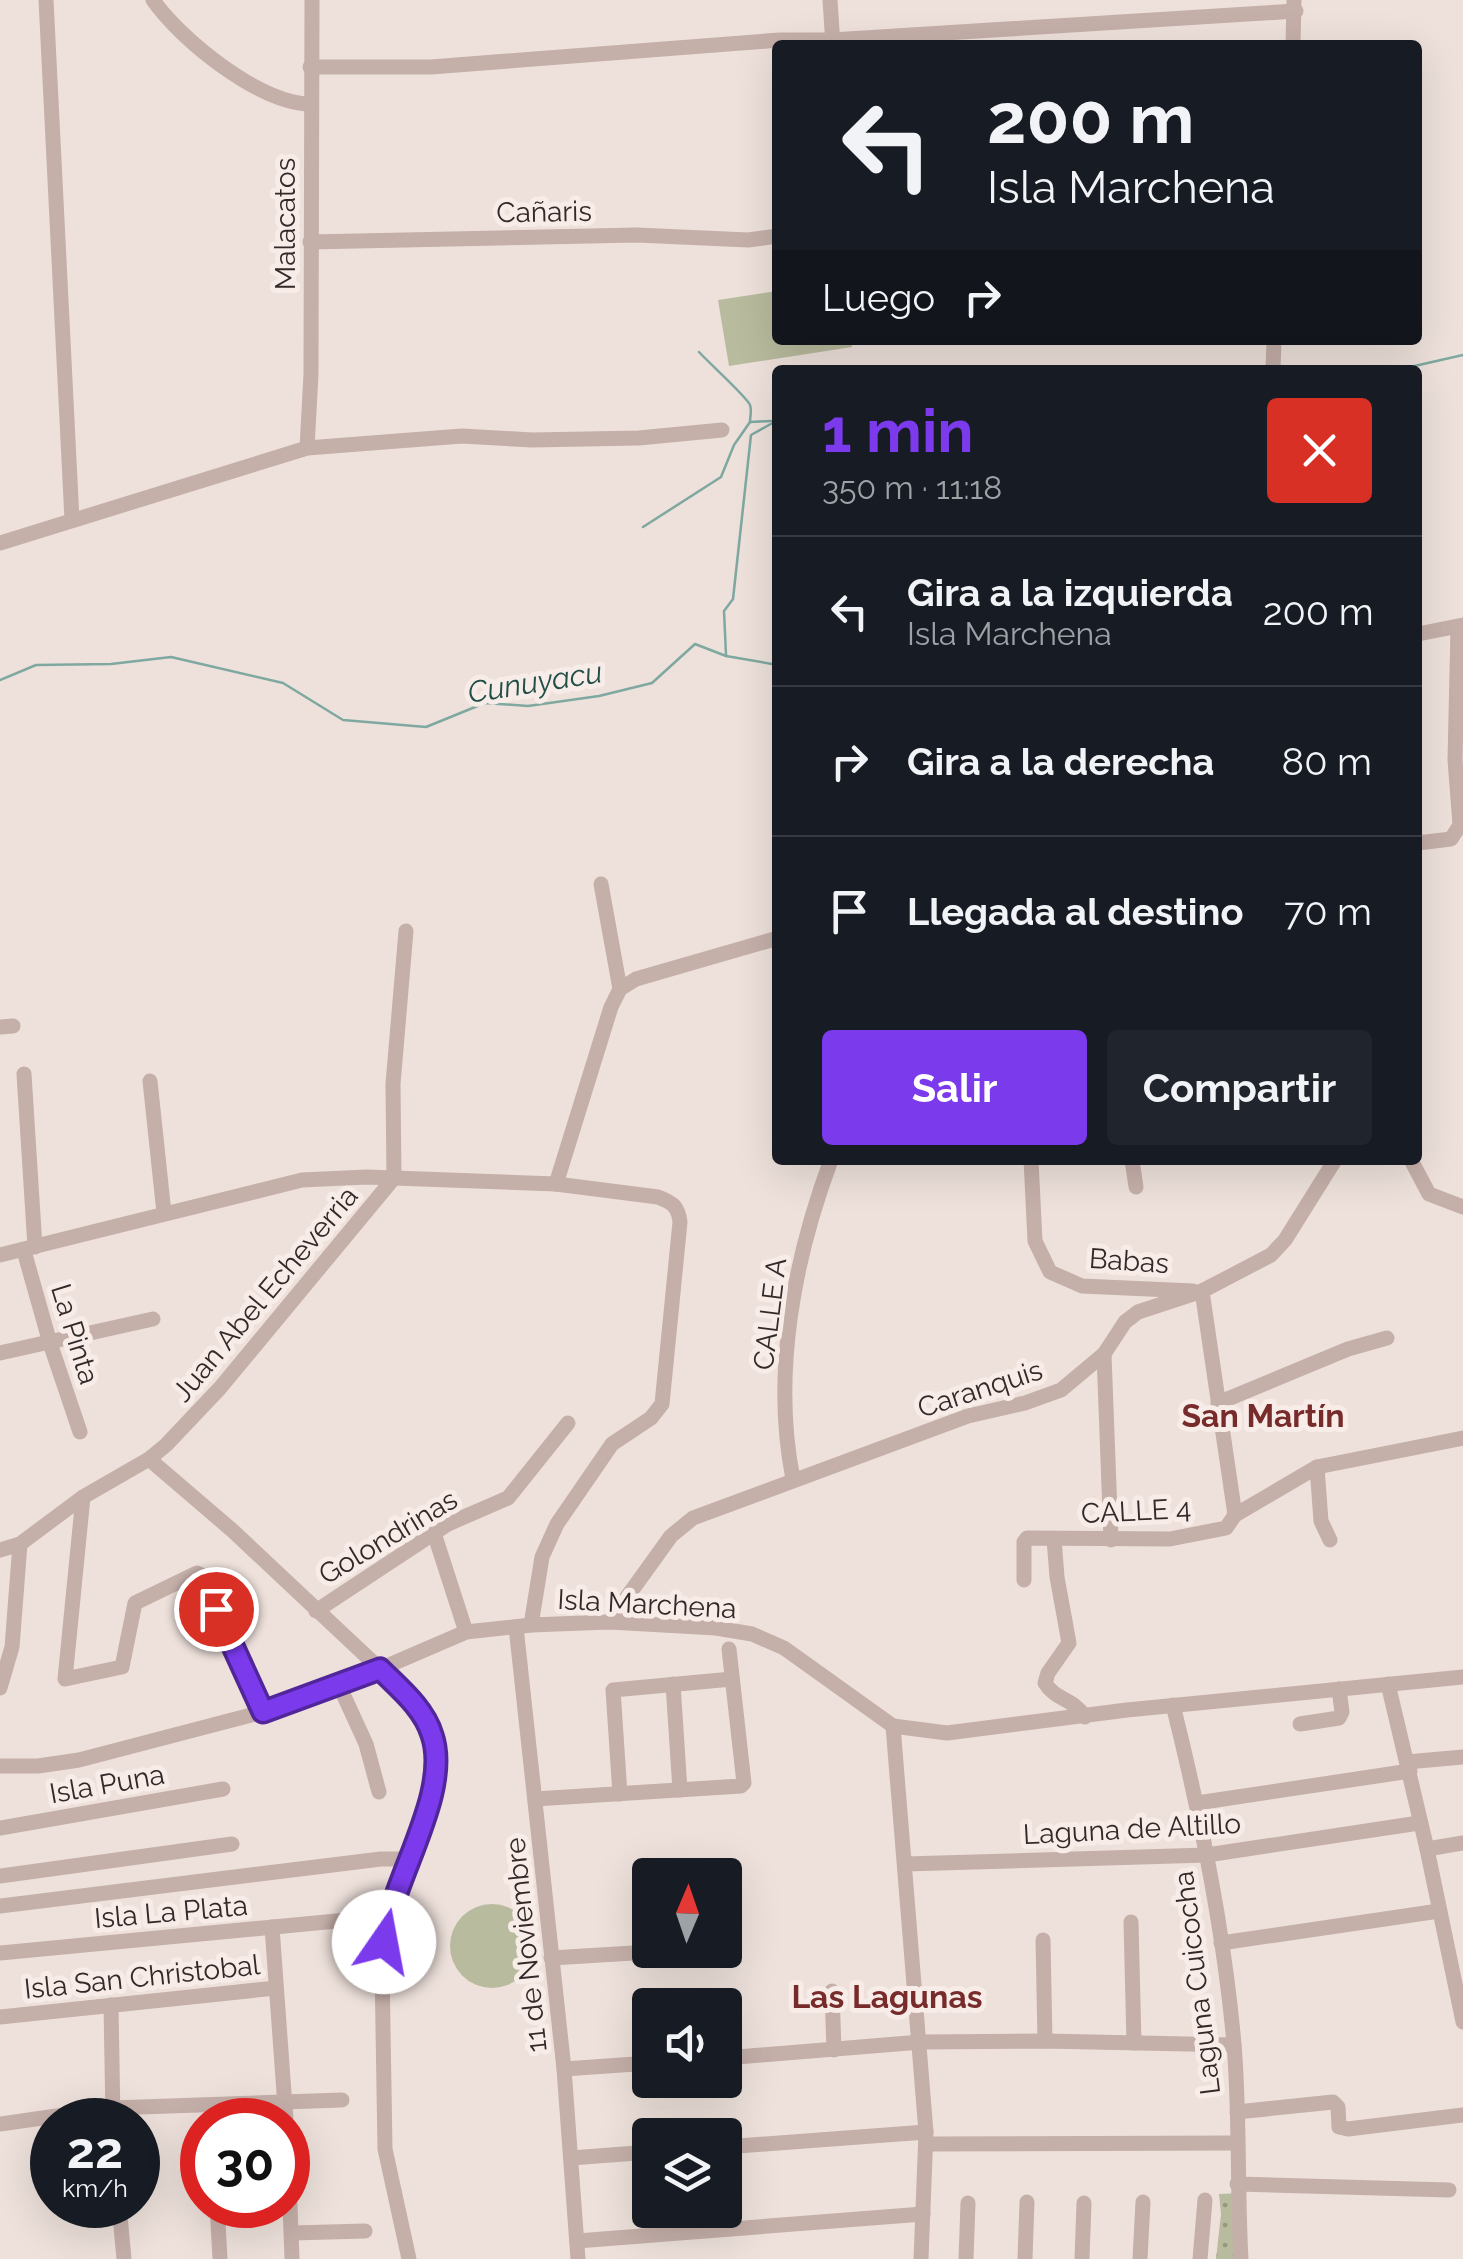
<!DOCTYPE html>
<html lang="es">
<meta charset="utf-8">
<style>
body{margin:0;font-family:Raleway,sans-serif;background:#20242c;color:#f1f3f6;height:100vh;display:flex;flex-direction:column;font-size:38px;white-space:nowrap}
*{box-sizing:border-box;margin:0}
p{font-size:32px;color:#9ea1a6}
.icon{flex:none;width:55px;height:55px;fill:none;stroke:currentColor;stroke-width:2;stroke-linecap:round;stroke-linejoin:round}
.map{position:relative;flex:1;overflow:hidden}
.details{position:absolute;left:772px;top:365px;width:650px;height:800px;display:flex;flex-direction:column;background:#171b24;border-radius:10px;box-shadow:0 10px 40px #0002}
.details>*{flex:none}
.top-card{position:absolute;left:772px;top:40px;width:650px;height:305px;border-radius:10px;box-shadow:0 10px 40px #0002;background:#171b24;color:#f1f3f6;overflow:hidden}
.needle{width:65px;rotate:2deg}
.tools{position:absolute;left:632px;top:1858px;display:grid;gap:20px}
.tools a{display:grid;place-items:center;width:110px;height:110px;border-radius:10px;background:#171b24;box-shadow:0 10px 40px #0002;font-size:50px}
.speed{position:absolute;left:30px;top:2098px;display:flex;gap:20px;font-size:50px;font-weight:700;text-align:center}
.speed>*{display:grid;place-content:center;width:130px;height:130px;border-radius:50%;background:#171b24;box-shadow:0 10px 40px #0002;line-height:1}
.speed small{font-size:25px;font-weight:400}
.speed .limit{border:15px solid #d22;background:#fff;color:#111}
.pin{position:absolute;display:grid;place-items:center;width:85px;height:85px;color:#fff;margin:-42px;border:5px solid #fff;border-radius:50%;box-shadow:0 2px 10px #0007}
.me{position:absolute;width:110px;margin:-55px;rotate:12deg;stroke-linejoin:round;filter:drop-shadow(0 0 8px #0008)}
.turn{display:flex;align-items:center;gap:35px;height:210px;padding:0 50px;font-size:45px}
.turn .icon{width:130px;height:130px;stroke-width:2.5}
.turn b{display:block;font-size:70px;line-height:85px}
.then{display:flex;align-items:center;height:95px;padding:0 50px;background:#0003;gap:20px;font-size:38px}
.round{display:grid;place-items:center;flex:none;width:105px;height:105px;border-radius:10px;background:#20242c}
.summary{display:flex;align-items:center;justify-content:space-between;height:170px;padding:0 50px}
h1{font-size:60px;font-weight:700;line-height:75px;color:#7c3aed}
.button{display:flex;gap:20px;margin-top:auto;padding:20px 50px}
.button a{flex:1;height:115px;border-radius:10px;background:#7c3aed;color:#fff;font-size:40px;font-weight:700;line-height:115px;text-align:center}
.button a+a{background:#20242c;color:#f1f3f6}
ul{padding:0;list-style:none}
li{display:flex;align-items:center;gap:30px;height:150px;padding:0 50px;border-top:2px solid #363941}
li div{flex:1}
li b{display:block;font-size:38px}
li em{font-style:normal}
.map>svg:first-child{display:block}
.grass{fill:url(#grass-dots)}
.garden{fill:#b8bb9d}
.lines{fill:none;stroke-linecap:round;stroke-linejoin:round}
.stream{stroke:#7ea8a0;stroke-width:2.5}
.minor{stroke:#c5afa9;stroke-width:15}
.route-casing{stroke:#51269a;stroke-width:25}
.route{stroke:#7c3aed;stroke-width:18}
.labels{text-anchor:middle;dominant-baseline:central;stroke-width:10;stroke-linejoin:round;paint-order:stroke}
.street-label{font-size:28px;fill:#332928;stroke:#f7ece7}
.water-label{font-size:30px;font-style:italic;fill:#224f48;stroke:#f7ece7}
.quarter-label{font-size:32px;font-weight:bold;fill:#782b2b;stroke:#f7ece7}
</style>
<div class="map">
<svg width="1463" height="2259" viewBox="0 0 1463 2259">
<defs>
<pattern id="grass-dots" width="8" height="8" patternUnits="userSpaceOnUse" patternTransform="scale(2.5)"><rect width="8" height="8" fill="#b8bb9d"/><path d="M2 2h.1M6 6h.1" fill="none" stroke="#969880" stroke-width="1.8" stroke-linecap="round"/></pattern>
</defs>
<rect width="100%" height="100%" fill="#eee1db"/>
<!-- grass -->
<path class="grass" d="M 1243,2193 L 1243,2259 L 1216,2259 L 1221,2214 L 1219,2194 Z"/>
<!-- garden -->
<g class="garden">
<path d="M 777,291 L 778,340 L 851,340 L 852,347 L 729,366 L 718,300 Z"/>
<circle cx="492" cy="1946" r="42"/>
</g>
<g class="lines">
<!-- stream -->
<g class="stream">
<path d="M 699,352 C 709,363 748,398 750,405 C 752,410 750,417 750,422 L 771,421"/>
<path d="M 1397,370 L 1463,355"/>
<path d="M 643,527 L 721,477 L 734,445 L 750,422"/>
<path d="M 726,655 L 724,611 L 733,599 L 751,435 L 778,420"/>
<path d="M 0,680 L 36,665 L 111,664 L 171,657 L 283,683 L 343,720 L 426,727 L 485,703 L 528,706 L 599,696 L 652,683 L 695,644 L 726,656 L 778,665"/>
</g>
<!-- minor -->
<g class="minor">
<path d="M 46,0 L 72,520"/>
<path d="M 153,0 C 181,40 259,103 310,104"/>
<path d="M 830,0 L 833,45"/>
<path d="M 1293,45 L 1294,0"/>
<path d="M 310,67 L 431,67 L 780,40 L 832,40 L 1296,11"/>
<path d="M 310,242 L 637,235 L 748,240 L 778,236"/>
<path d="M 1273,370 L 1274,340"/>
<path d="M 307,448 L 311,374 L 312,0"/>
<path d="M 0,543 L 307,448 L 462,436 L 532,440 L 639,438 L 722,430"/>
<path d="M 1418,634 L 1463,625"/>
<path d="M 1418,843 L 1451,839 L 1460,825 L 1455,760 L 1458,628"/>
<path d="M 601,884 L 620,989"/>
<path d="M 0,1027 L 13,1026"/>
<path d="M 24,1074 L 35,1247"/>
<path d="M 150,1081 L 164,1213"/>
<path d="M 1031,1160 L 1035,1241 L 1050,1272 L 1082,1286 L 1193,1291"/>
<path d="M 1132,1160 L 1136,1187"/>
<path d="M 1411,1160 L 1429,1194 L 1463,1207"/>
<path d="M 556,1184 L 611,1007 L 620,989 L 636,979 L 778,938"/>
<path d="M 24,1251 L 50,1343 L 80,1432"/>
<path d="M 0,1255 L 302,1180 L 367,1177 L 556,1184 L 658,1197 C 673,1203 678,1206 680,1222 L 662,1404 L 651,1418 L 612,1444 L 557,1524 L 542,1557 L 531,1625"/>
<path d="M 1202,1291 L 1235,1515"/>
<path d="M 0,1353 L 153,1319"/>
<path d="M 1104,1354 L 1111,1540"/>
<path d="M 1218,1403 L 1348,1349 L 1387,1338"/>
<path d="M 149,1459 L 233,1531 L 380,1669 L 410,1700 L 433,1736 L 436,1759 L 431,1797 L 387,1916 L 382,1967 L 385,2149 L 409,2259"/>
<path d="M 1317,1467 L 1321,1521 L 1330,1540"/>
<path d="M 793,1479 C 772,1374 794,1259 831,1160"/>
<path d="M 83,1497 L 65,1679 L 122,1667 L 135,1603 L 197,1573 L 201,1575 L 263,1712"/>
<path d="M 434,1533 L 466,1632"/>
<path d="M 1054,1539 L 1057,1577 L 1069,1643 L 1048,1673 L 1045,1683 C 1055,1700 1073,1698 1085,1717"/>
<path d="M 0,1550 L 20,1544 L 83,1497 L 149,1459 L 166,1445 L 220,1388 L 394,1178 L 393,1084 L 406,931"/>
<path d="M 1024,1580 L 1024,1542 L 1027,1538 L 1170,1539 L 1226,1528 L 1235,1515 L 1317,1467 L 1463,1438"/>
<path d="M 316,1611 L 448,1524 L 508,1498 L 568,1423"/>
<path d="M 609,1622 L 671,1536 L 693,1518 L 968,1416 L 1025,1403 L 1061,1390 L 1104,1354 L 1125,1322 L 1138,1312 L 1202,1291 L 1271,1255 L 1285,1240 L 1335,1160"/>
<path d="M 516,1627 L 564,2069 L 578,2259"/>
<path d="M 673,1684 L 680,1790"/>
<path d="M 1388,1684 L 1427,1849 L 1463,2022"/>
<path d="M 339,1685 L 366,1744 L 379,1792"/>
<path d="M 0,1688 L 12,1647 L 20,1544"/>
<path d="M 1173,1705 C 1201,1817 1224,1930 1234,2044 C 1240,2116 1237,2188 1241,2259"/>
<path d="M 1300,1724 L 1339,1718 L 1342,1712 L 1339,1689"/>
<path d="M 893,1726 L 926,2132 L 921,2259"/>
<path d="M 1407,1762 L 1463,1757"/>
<path d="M 0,1766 L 38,1766 L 79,1760 L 263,1712 L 380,1669 L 466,1632 L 531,1625 L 609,1622 L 716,1628 L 752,1634 L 784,1648 L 893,1726 L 947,1733 L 1127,1710 L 1463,1677"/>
<path d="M 620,1794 L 613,1690 L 732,1679"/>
<path d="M 535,1799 L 741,1786 L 744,1783 L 729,1649"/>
<path d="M 1197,1803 L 1410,1771"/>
<path d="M 0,1828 L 223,1789"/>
<path d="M 1427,1849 L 1463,1843"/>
<path d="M 905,1864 L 1207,1855 L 1419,1823"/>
<path d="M 0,1876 L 232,1844"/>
<path d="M 0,1906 L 381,1859 L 410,1859"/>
<path d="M 1131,1922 L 1134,2043"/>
<path d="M 272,1927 L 286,2120"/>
<path d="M 1043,1940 L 1045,2041"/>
<path d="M 1221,1943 L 1439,1911"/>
<path d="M 0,1953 L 347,1920"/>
<path d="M 551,1958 L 650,1952"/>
<path d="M 832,1991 L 834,2050"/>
<path d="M 111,2005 L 113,2120"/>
<path d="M 0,2017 L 276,1988"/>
<path d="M 725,2058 L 921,2042 L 1045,2041 L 1234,2045"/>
<path d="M 564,2069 L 650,2063"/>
<path d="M 1237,2112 L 1333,2102 L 1338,2107 L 1339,2127 L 1348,2129 L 1463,2115"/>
<path d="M 0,2124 L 112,2108 L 342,2100"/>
<path d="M 926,2144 L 1236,2143"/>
<path d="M 725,2147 L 926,2132"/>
<path d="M 288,2152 L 292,2259"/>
<path d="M 571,2158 L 650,2152"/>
<path d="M 1237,2184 L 1449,2190"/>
<path d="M 119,2205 L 124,2259"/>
<path d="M 217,2205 L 220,2259"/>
<path d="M 292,2233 L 365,2231"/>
<path d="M 577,2241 L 923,2214"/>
<path d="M 966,2259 L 968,2203"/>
<path d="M 1025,2259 L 1027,2202"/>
<path d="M 1082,2259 L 1084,2203"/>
<path d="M 1140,2259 L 1143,2202"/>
<path d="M 1200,2259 L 1205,2200"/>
</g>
</g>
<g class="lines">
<defs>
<path id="route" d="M 216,1609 L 263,1712 L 380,1669 C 399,1688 424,1708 432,1735 C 452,1793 391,1880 384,1942"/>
</defs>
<!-- route casing -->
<use href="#route" class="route-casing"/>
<!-- route -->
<use href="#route" class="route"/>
</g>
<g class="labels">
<!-- street labels -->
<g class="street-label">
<text transform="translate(544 212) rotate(-1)">Cañaris</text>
<text transform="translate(285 224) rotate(-90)">Malacatos</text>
<text transform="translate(1129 1261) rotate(4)">Babas</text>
<text transform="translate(265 1294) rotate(-50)">Juan Abel Echeverria</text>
<text transform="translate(770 1314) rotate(-83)">CALLE A</text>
<text transform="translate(75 1334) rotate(73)">La Pinta</text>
<text transform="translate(980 1389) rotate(-18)">Caranquis</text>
<text transform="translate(1136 1511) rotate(-3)">CALLE 4</text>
<text transform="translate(388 1537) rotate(-31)">Golondrinas</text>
<text transform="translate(647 1604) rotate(3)">Isla Marchena</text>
<text transform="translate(107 1784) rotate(-10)">Isla Puna</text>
<text transform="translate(1132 1829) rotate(-3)">Laguna de Altillo</text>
<text transform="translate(171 1912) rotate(-5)">Isla La Plata</text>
<text transform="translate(526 1945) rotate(-96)">11 de Noviembre</text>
<text transform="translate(142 1977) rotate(-6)">Isla San Christobal</text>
<text transform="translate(1197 1983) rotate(-97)">Laguna Cuicocha</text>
</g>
<!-- water labels -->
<g class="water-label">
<text transform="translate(535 682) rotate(-9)">Cunuyacu</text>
</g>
<!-- quarter labels -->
<g class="quarter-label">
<text x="1263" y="1415">San Martín</text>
<text x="887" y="1996">Las Lagunas</text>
</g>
</g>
</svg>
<div class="tools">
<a><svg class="needle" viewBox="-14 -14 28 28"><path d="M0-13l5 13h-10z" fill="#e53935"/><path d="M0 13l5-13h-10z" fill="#9ea1a6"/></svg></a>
<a><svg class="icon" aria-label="sound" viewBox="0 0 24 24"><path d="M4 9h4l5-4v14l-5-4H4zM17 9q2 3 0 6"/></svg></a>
<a><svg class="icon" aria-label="layers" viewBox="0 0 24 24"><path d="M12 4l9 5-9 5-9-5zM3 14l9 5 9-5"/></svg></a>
</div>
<div class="speed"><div>22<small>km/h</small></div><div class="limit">30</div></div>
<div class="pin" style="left:216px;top:1609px;background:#d93025"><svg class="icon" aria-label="arrive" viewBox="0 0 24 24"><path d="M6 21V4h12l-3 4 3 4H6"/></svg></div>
<svg class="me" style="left:384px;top:1942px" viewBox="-20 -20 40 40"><circle r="19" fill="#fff"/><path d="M0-13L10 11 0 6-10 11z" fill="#7c3aed"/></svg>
<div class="top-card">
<div class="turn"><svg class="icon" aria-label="left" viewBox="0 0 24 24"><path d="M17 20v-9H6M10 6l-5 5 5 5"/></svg><div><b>200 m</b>Isla Marchena</div></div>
<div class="then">Luego<svg class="icon" aria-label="right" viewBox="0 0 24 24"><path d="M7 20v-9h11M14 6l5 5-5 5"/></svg></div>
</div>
<section class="details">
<div class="summary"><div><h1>1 min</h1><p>350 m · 11:18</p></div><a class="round" style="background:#d93025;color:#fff"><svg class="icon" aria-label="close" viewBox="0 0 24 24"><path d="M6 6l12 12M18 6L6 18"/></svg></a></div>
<ul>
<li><svg class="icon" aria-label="left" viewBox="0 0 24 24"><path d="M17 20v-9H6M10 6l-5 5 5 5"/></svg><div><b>Gira a la izquierda</b><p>Isla Marchena</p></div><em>200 m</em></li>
<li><svg class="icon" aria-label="right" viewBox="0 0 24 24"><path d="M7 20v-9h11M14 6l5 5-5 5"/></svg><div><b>Gira a la derecha</b></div><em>80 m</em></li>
<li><svg class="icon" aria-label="arrive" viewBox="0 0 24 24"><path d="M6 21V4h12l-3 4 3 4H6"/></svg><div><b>Llegada al destino</b></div><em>70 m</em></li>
</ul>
<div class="button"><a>Salir</a><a>Compartir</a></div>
</section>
</div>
